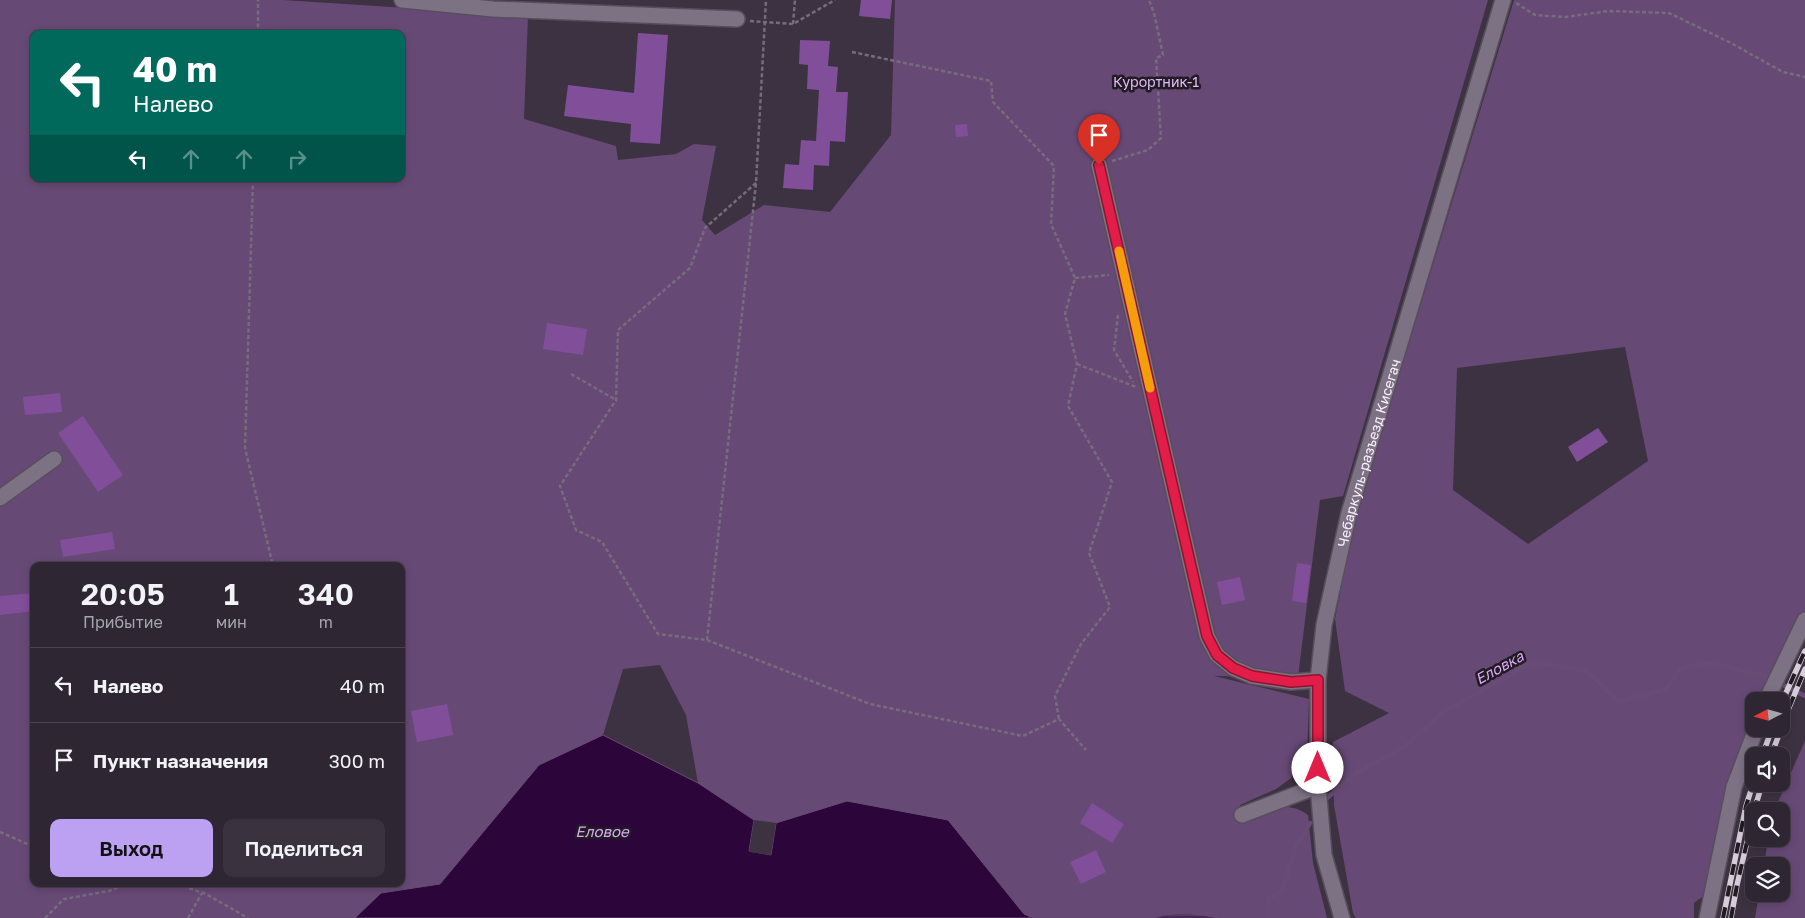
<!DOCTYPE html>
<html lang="ru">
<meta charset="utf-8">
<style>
body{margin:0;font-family:"Golos Text",sans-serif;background:#3a323e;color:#f1f3f6;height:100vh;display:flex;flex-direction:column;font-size:19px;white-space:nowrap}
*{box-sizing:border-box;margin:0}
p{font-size:16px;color:#a7a5ac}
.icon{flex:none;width:28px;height:28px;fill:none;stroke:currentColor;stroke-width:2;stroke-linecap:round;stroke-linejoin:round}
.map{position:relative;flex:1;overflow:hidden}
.details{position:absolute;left:30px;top:562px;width:375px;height:325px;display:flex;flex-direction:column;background:#2e2632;border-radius:10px;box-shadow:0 2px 8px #0003,0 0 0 1px #49434d}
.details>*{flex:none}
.guide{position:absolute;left:30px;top:30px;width:375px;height:152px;border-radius:10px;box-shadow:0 2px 8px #0003,0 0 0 1px #49434d;background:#00695c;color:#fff;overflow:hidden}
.needle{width:32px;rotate:264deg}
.tools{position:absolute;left:1745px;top:692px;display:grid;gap:10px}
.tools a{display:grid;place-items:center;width:45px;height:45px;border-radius:10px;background:#2e2632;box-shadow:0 2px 8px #0003,0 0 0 1px #49434d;font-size:25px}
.pin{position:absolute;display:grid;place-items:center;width:42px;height:42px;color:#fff;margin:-51px -21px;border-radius:50% 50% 50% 0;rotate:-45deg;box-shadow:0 0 5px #0007}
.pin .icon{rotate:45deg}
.me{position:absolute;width:55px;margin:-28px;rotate:0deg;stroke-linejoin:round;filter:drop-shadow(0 0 4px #0008)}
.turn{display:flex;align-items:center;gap:18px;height:105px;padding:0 20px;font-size:22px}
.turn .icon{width:65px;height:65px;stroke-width:2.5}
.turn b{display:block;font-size:35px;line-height:42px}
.lanes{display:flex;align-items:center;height:48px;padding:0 20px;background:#0003;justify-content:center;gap:25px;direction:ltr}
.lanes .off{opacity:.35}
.eta{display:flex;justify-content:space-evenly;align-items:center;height:85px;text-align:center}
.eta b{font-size:30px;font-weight:600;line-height:35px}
.cta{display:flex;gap:10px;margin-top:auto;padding:10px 20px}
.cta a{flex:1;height:58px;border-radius:10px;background:#bca0f2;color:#111;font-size:20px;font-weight:600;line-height:58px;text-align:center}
.cta a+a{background:#3a323e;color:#f1f3f6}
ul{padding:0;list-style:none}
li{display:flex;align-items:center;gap:15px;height:75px;padding:0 20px;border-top:1px solid #49434d}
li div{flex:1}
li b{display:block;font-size:19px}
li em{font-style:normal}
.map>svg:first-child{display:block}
.green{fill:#674976;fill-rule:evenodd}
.water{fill:#2c053b;stroke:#694c75}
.pier{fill:#3d3242}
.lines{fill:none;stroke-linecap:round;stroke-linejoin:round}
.stream{stroke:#694c75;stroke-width:4.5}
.building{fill:#814f99}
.minor-casing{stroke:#574e5b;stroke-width:18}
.path{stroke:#766c7b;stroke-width:2.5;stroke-dasharray:4 2.5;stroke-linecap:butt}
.minor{stroke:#7d7284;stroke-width:15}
.rail-casing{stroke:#d5cdd9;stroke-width:5.5}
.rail{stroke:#211c23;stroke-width:4;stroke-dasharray:11;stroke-linecap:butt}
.route-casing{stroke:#92132f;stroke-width:12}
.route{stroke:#e11d48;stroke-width:9}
.slow{stroke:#f59e0b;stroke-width:9}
.labels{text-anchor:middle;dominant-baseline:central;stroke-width:5;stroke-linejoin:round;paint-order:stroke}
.park-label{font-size:14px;fill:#e4bcf8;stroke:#211c23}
.street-label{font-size:14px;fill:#f8f1fc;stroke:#211c23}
.water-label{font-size:15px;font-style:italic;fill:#dca6f6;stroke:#211c23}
</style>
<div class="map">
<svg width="1805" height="918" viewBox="0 0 1805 918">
<rect width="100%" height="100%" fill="#3d3242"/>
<!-- green -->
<g class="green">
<path d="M 0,0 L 283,0 L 528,16 L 524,119 L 616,146 L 618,160 L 676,154 L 694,144 L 716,146 L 702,220 L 715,235 L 764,205 L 830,212 L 891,135 L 895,0 L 1488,0 L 1343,496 L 1320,500 L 1298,677 L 1214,676 L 1309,699 L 1307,758 L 1290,779 L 1276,789 L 1240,805 L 1244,822 C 1266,812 1285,798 1308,815 L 1313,863 L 1327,918 L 1220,918 C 1199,915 1174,912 1153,918 L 1033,918 L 1024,915 L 847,801 L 776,823 L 754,820 L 698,783 L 686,715 L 660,665 L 623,669 L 603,735 L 539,765 L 440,884 L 381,893 L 355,918 L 0,918 ZM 34,34 L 401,34 L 401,179 L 34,179 ZM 34,566 L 401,566 L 401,884 L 34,884 Z"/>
<path d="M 1514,0 L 1805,0 L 1805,616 L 1767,701 L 1754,701 L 1754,729 L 1759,729 L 1713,889 L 1694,903 L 1694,918 L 1356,918 L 1353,913 L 1334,805 L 1333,742 L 1389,713 L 1345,691 L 1335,619 L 1354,522 ZM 1625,347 L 1648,461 L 1528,544 L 1453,490 L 1457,368 Z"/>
<path d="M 1805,741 L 1805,918 L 1755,918 L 1759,894 L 1781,894 L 1781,866 L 1764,866 L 1768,839 L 1781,839 L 1781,811 L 1774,811 Z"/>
</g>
<!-- water -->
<g class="water">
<path d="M 603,735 L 698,783 L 754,820 L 749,851 L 771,855 L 776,823 L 847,801 L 948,820 L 1024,914 L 1033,918 L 355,918 L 381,893 L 440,884 L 539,765 Z"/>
<path d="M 1162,916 L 1206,916 L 1220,918 L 1153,918 Z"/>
</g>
<!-- pier -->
<path class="pier" d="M 754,820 L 756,821 L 752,849 L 769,852 L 773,823 L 776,823 L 771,855 L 749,852 Z"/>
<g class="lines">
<!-- stream -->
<g class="stream">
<path d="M 1326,799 L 1354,774 L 1403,748 L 1442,713 L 1533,662 L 1587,671 L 1618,702 L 1666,689 L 1681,668 L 1710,663 L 1763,675 L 1805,696"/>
<path d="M 1268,918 L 1269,898 L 1282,891 L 1296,846 L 1310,823"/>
</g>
</g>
<!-- building -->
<g class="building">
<path d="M 861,0 L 892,0 L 890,19 L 859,16 Z"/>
<path d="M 638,33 L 668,35 L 660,144 L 630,142 L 631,124 L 564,116 L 568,85 L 634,93 Z"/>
<path d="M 800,40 L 830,41 L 828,66 L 838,67 L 836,92 L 848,92 L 845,142 L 830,141 L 829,166 L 814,165 L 813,190 L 783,188 L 785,164 L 799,165 L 801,140 L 816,141 L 819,90 L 807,89 L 808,65 L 799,64 Z"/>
<path d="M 967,124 L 968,136 L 956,137 L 955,125 Z"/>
<path d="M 547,323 L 587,329 L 583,355 L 543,349 Z"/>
<path d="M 60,393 L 62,412 L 25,415 L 23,397 Z"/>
<path d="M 83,416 L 123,475 L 98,492 L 58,433 Z"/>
<path d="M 1598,428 L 1608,442 L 1577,462 L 1568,447 Z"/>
<path d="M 112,532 L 115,549 L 63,557 L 60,540 Z"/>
<path d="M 1297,563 L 1311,565 L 1306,603 L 1292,601 Z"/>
<path d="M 1240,577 L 1245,600 L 1222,605 L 1217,582 Z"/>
<path d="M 34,593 L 34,611 L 0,615 L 0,596 Z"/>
<path d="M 447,704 L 453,735 L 417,742 L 411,711 Z"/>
<path d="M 1092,803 L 1124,824 L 1112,843 L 1080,823 Z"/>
<path d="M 1096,850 L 1106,872 L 1081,884 L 1070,862 Z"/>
</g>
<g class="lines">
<defs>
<g id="minor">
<path d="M 402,0 L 493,9 L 737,19"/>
<path d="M 1099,165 L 1207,636 L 1217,655 L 1233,668 L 1252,676 L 1291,682 L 1318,680"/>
<path d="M 0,498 L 54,459"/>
<path d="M 1766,701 L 1805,620"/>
<path d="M 1242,815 L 1318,786"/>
<path id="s1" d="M 1342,918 L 1324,855 L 1318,786 L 1318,680 L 1324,625 L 1349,513 L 1503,0"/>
<path d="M 1707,918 L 1734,787 L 1756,729"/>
</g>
</defs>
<!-- minor casing -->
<use href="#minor" class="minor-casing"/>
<!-- path -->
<g class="path">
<path d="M 1516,3 L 1535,15 L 1565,17 L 1609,11 L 1669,13 L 1731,43 L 1783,72 L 1805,77"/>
<path d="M 750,21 L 793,24 L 835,0"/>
<path d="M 793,24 L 795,0"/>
<path d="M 258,34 L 258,0"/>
<path d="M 852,52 L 991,81 L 993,102 L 1054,166 L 1051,224 L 1075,278 L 1065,314 L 1077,364 L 1068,406 L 1112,482 L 1089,553 L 1110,607 L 1081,644 L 1055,696 L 1059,719"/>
<path d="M 1112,161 L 1148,150 L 1161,138 L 1156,58 L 1163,55 L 1154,13 L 1149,0"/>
<path d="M 253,179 L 245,448 L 273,566"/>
<path d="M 756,183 L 705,228 L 690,268 L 618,330 L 616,400 L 560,486 L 576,530 L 602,542 L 658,634 L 707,640 L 870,704 L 1023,736 L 1059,719 L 1086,750"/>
<path d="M 1075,278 L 1109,275"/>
<path d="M 1118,315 L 1114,350 L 1133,382"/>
<path d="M 1077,364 L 1136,387"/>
<path d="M 571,374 L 616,400"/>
<path d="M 707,640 L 756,183 L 766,0"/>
<path d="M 0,832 L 34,847"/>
<path d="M 177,884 L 206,894 L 248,918"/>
<path d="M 45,918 L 64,899 L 109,891 L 127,884"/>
<path d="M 188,918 L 202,893"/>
</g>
<!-- minor -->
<use href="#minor" class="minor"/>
<defs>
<g id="rail">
<path d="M 1781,704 L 1805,651"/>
<path d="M 1781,727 L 1805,669"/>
<path d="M 1762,756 L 1772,729"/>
<path d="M 1771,756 L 1781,729"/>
<path d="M 1754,811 L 1762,784"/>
<path d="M 1723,918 L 1746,806 L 1754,781"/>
<path d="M 1731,918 L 1737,885 L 1754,812"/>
</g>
</defs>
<!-- rail casing -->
<use href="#rail" class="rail-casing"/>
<!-- rail -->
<use href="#rail" class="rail"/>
</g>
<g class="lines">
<defs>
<path id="route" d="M 1099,165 L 1207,636 L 1217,655 L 1233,668 L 1252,676 L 1291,682 L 1318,680 L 1318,768"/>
</defs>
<!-- route casing -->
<use href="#route" class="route-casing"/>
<!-- route -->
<use href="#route" class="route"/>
<!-- slow -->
<path class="slow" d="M 1119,251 L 1150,388"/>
</g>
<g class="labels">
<!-- park labels -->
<g class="park-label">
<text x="1156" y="81">Курортник-1</text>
</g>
<!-- street labels -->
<g class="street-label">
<text stroke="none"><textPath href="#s1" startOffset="474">Чебаркуль-разъезд Кисегач</textPath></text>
</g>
<!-- water labels -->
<g class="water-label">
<text transform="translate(1499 667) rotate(-29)">Еловка</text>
<text x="602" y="831">Еловое</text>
</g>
</g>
</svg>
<div class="tools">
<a><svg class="needle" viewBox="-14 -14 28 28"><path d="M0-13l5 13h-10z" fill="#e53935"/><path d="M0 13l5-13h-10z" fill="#a7a5ac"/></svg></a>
<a><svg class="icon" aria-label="sound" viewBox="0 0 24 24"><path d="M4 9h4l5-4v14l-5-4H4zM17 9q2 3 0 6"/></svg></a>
<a><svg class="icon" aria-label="search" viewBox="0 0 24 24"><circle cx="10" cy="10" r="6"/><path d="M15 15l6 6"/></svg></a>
<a><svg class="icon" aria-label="layers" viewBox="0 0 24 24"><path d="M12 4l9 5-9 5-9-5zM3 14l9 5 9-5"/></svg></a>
</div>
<div class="pin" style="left:1099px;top:165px;background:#d93025"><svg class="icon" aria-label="arrive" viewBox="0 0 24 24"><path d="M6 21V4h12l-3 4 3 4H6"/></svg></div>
<svg class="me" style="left:1318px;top:768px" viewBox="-20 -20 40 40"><circle r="19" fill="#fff"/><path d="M0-13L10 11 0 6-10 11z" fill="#e11d48"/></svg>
<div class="guide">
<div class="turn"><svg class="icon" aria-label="left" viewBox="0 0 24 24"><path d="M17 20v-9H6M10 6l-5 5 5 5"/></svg><div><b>40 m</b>Налево</div></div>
<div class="lanes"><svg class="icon" aria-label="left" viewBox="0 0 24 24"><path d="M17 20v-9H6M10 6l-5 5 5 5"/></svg><svg class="icon off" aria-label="ahead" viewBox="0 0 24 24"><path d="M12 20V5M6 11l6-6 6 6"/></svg><svg class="icon off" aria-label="ahead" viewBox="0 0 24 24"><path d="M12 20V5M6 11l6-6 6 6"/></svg><svg class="icon off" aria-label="right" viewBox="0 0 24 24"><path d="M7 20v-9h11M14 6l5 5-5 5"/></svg></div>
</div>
<section class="details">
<div class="eta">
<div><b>20:05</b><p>Прибытие</p></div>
<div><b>1</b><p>мин</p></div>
<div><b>340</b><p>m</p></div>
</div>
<ul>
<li><svg class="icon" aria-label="left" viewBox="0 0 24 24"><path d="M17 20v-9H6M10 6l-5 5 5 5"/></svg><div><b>Налево</b></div><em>40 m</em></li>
<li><svg class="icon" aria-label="arrive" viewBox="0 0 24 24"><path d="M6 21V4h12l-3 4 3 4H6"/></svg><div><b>Пункт назначения</b></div><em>300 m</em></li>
</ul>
<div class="cta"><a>Выход</a><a>Поделиться</a></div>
</section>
</div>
